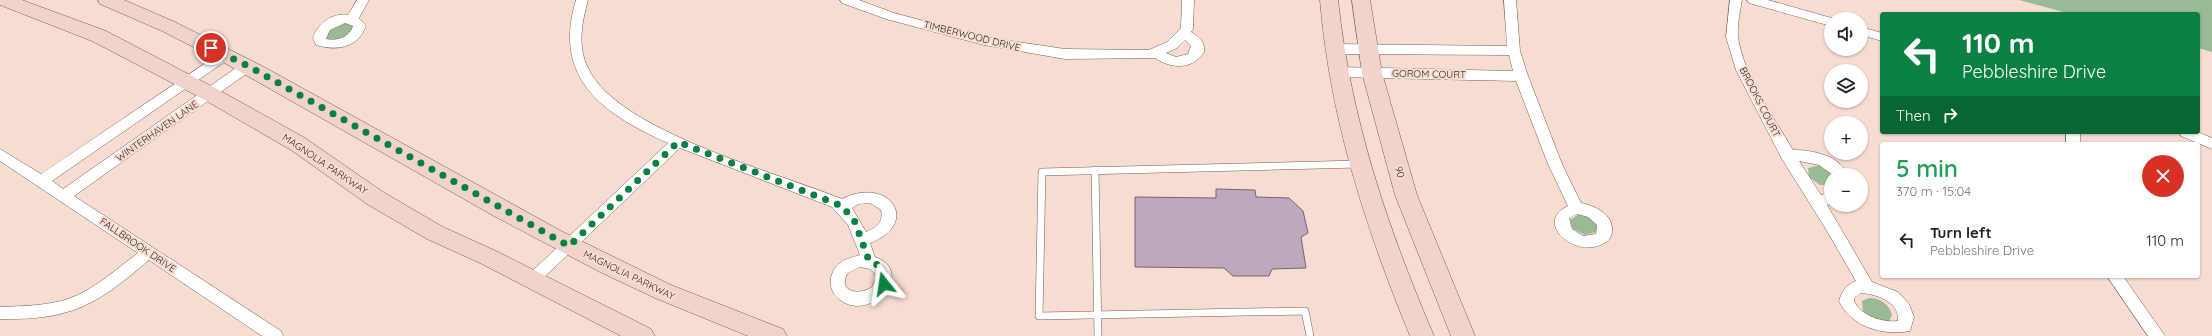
<!DOCTYPE html>
<meta charset="utf-8">
<style>
body{margin:0;font-family:Quicksand,sans-serif;background:#f6f6f6;color:#222;height:100vh;display:flex;flex-direction:column;font-size:15px;white-space:nowrap}
*{box-sizing:border-box;margin:0}
p{font-size:13px;color:#767676}
.icon{flex:none;width:22px;height:22px;fill:none;stroke:currentColor;stroke-width:2;stroke-linecap:round;stroke-linejoin:round}
.map{position:relative;flex:1;overflow:hidden}
.drawer{position:absolute;left:1880px;top:142px;width:320px;height:136px;display:flex;flex-direction:column;background:#fff;border-radius:4px;box-shadow:0 1px 3px #0004}
.drawer>*{flex:none}
.banner{position:absolute;left:1880px;top:12px;width:320px;height:122px;border-radius:4px;box-shadow:0 1px 3px #0004;background:#0b8043;color:#fff;overflow:hidden}
.controls{position:absolute;left:1824px;top:12px;display:grid;gap:8px}
.controls a{display:grid;place-items:center;width:44px;height:44px;border-radius:50%;background:#fff;box-shadow:0 1px 3px #0004;font-size:20px}
.pin{position:absolute;display:grid;place-items:center;width:34px;height:34px;color:#fff;margin:-17px;border:2px solid #fff;border-radius:50%;box-shadow:0 1px 4px #0007}
.me{position:absolute;width:44px;margin:-22px;rotate:345deg;stroke-linejoin:round;filter:drop-shadow(0 0 3px #0008)}
.turn{display:flex;align-items:center;gap:14px;height:84px;padding:0 16px;font-size:18px}
.turn .icon{width:52px;height:52px;stroke-width:2.5}
.turn b{display:block;font-size:28px;line-height:34px}
.then{display:flex;align-items:center;height:38px;padding:0 16px;background:#0003;gap:8px;font-size:15px}
.round{display:grid;place-items:center;flex:none;width:42px;height:42px;border-radius:21px;background:#f6f6f6}
.head{display:flex;align-items:center;justify-content:space-between;height:68px;padding:0 16px}
h1{font-size:24px;font-weight:600;line-height:30px;color:#1e9e55}
ul{padding:0;list-style:none}
li{display:flex;align-items:center;gap:12px;height:60px;padding:0 16px}
li div{flex:1}
li b{display:block;font-size:15px}
li em{font-style:normal}
.map>svg:first-child{display:block}
.green{fill:#99ba94}
.building{fill:#bcaabc;stroke:#736373}
.lines{fill:none;stroke-linecap:round;stroke-linejoin:round}
.lane-casing{stroke:#745e55;stroke-width:8}
.street-casing{stroke:#745e55;stroke-width:1}
.secondary-casing{stroke:#745e55;stroke-width:1}
.lane{stroke:#fff;stroke-width:7}
.street{fill:#fff;fill-rule:evenodd}
.secondary{fill:#f1d3cd;fill-rule:evenodd}
.route{stroke:#0b8043;stroke-width:7;stroke-dasharray:0 12.6}
.labels{text-anchor:middle;dominant-baseline:central;stroke-width:4;stroke-linejoin:round;paint-order:stroke}
.street-label{font-size:10px;fill:#352b27;stroke:#f6dcd1}
</style>
<div class="map">
<svg width="2212" height="336" viewBox="0 0 2212 336">
<rect width="100%" height="100%" fill="#f6dcd1"/>
<!-- green -->
<g class="green">
<path d="M 2019,0 L 2212,0 L 2212,52 L 2198,48 L 2198,14 L 2071,14 Z"/>
<path d="M 351,21 L 362,33 C 353,46 335,53 321,46 L 318,43 L 325,29 Z"/>
<path d="M 1820,165 L 1835,175 L 1831,175 L 1831,185 L 1820,185 L 1809,177 L 1808,168 Z"/>
<path d="M 1579,214 L 1588,215 L 1598,225 L 1596,232 L 1585,235 L 1573,229 L 1570,220 Z"/>
<path d="M 1869,298 C 1880,298 1889,304 1892,315 L 1889,321 L 1880,322 L 1863,312 L 1862,301 Z"/>
</g>
<!-- building -->
<path class="building" d="M 1216,189 L 1255,190 L 1256,197 L 1289,198 L 1303,211 L 1308,233 L 1301,237 L 1306,268 L 1272,269 L 1269,276 L 1233,276 L 1224,268 L 1135,267 L 1135,197 L 1216,198 Z"/>
<g class="lines">
<defs>
<g id="lane">
<path d="M 1095,170 L 1098,336"/>
<path d="M 1310,336 L 1305,311 L 1039,316 L 1042,172 L 1359,164"/>
</g>
<g id="street">
<path d="M 357,0 L 369,0 L 359,18 L 366,25 C 359,48 337,51 316,45 L 313,38 C 317,24 333,12 348,15 ZM 345,23 L 353,26 C 349,38 337,41 326,39 L 330,30 Z"/>
<path d="M 576,0 L 588,0 C 582,22 577,46 588,68 C 617,131 779,173 842,199 C 889,175 922,223 870,243 L 875,257 C 918,272 868,326 838,298 C 827,289 829,271 840,263 C 845,259 853,257 860,255 L 848,225 L 832,207 L 680,148 L 537,284 L 532,286 L 527,284 L 524,280 L 527,276 L 668,143 C 603,114 552,79 576,0 ZM 870,203 L 881,210 C 884,222 876,228 866,232 L 852,208 L 859,204 ZM 860,267 L 870,269 L 877,276 L 872,287 C 860,296 836,292 848,273 Z"/>
<path d="M 840,0 L 859,0 L 894,13 L 984,37 L 1065,49 L 1149,50 L 1167,42 L 1181,28 L 1182,0 L 1194,0 L 1193,29 L 1191,32 C 1200,37 1205,42 1204,52 C 1193,70 1171,69 1155,58 L 1065,59 L 984,45 L 886,19 L 842,3 ZM 1185,40 L 1191,46 L 1188,54 L 1176,57 L 1166,53 L 1177,48 Z"/>
<path d="M 1504,0 L 1516,0 L 1520,51 L 1528,76 L 1562,164 L 1581,203 C 1595,206 1614,214 1612,232 C 1611,236 1610,240 1606,242 C 1577,262 1532,222 1568,206 L 1548,164 L 1516,81 L 1337,77 L 1332,75 L 1330,72 L 1332,69 L 1337,67 L 1513,71 L 1509,55 L 1333,54 L 1327,49 L 1333,44 L 1507,46 ZM 1577,214 L 1588,217 L 1597,225 L 1596,234 L 1583,236 L 1572,229 L 1569,218 Z"/>
<path d="M 1730,0 L 1742,0 C 1740,12 1737,24 1738,37 C 1743,74 1774,118 1793,150 C 1813,150 1838,155 1849,175 L 1833,175 L 1819,165 L 1799,161 L 1821,195 L 1831,192 L 1831,204 L 1827,205 L 1872,282 L 1898,292 L 1909,304 L 1914,317 L 1910,331 C 1883,336 1851,327 1839,301 C 1842,291 1846,285 1856,281 L 1824,226 L 1782,159 L 1736,70 L 1726,37 ZM 1861,293 C 1875,294 1900,301 1898,321 C 1883,323 1861,316 1854,301 L 1855,297 Z"/>
<path d="M 1747,0 L 1768,0 L 1835,19 L 1831,19 L 1831,26 L 1749,3 Z"/>
<path d="M 1861,27 L 1882,33 L 1882,41 L 1861,35 Z"/>
<path d="M 225,50 L 230,52 L 231,55 L 230,58 L 52,181 L 63,189 L 243,63 L 253,63 L 255,66 L 253,69 L 74,196 L 281,331 L 283,336 L 262,336 L 149,260 C 124,281 99,303 67,312 C 45,319 22,319 0,319 L 0,307 C 22,306 46,306 68,299 C 94,290 116,269 138,253 L 0,161 L 0,149 L 41,174 Z"/>
<rect x="2066" y="132" width="14" height="12"/>
<path d="M 2179,132 L 2198,132 L 2212,138 L 2212,149 L 2181,136 Z"/>
<path d="M 2107,276 L 2123,276 L 2165,336 L 2148,336 Z"/>
</g>
<g id="secondary">
<path d="M 0,0 L 22,0 L 106,31 L 217,89 L 305,138 L 383,192 L 443,227 L 496,251 L 651,329 L 655,336 L 621,336 L 480,263 L 427,239 L 367,204 L 291,150 L 203,99 L 92,41 L 0,5 Z"/>
<path d="M 98,0 L 124,0 L 175,22 L 264,67 L 563,232 L 671,285 L 783,329 L 787,336 L 748,336 L 655,298 L 600,272 L 494,216 L 221,61 L 162,31 L 100,4 Z"/>
<path d="M 1320,0 L 1338,0 C 1351,120 1387,226 1434,336 L 1410,336 C 1365,226 1330,119 1320,0 Z"/>
<path d="M 1352,0 L 1370,0 L 1382,73 L 1417,195 L 1475,336 L 1451,336 L 1395,195 L 1362,73 Z"/>
</g>
</defs>
<!-- lane casing -->
<use href="#lane" class="lane-casing"/>
<!-- street casing -->
<use href="#street" class="street-casing"/>
<!-- secondary casing -->
<use href="#secondary" class="secondary-casing"/>
<!-- lane -->
<use href="#lane" class="lane"/>
<!-- street -->
<use href="#street" class="street"/>
<!-- secondary -->
<use href="#secondary" class="secondary"/>
</g>
<g class="lines">
<!-- route -->
<path class="route" d="M 211,48 L 248,66 L 569,246 L 678,142 L 842,206 L 855,222 L 869,261 C 881,265 886,271 884,284"/>
</g>
<g class="labels">
<!-- street labels -->
<g class="street-label">
<text transform="translate(972 36) rotate(14)">TIMBERWOOD DRIVE</text>
<text transform="translate(1429 74) rotate(1)">GOROM COURT</text>
<text transform="translate(1760 102) rotate(63)">BROOKS COURT</text>
<text transform="translate(157 131) rotate(-35)">WINTERHAVEN LANE</text>
<text transform="translate(325 164) rotate(34)">MAGNOLIA PARKWAY</text>
<text transform="translate(1400 172) rotate(74)">90</text>
<text transform="translate(138 245) rotate(34)">FALLBROOK DRIVE</text>
<text transform="translate(629 275) rotate(26)">MAGNOLIA PARKWAY</text>
</g>
</g>
</svg>
<div class="controls">
<a><svg class="icon" aria-label="sound" viewBox="0 0 24 24"><path d="M4 9h4l5-4v14l-5-4H4zM17 9q2 3 0 6"/></svg></a>
<a><svg class="icon" aria-label="layers" viewBox="0 0 24 24"><path d="M12 4l9 5-9 5-9-5zM3 14l9 5 9-5"/></svg></a>
<a>+</a>
<a>−</a>
</div>
<div class="pin" style="left:211px;top:48px;background:#d93025"><svg class="icon" aria-label="arrive" viewBox="0 0 24 24"><path d="M6 21V4h12l-3 4 3 4H6"/></svg></div>
<svg class="me" style="left:884px;top:284px" viewBox="-20 -20 40 40"><path d="M0-17L14 15 0 8-14 15z" fill="#0b8043" stroke="#fff" stroke-width="4"/></svg>
<div class="banner">
<div class="turn"><svg class="icon" aria-label="left" viewBox="0 0 24 24"><path d="M17 20v-9H6M10 6l-5 5 5 5"/></svg><div><b>110 m</b>Pebbleshire Drive</div></div>
<div class="then">Then<svg class="icon" aria-label="right" viewBox="0 0 24 24"><path d="M7 20v-9h11M14 6l5 5-5 5"/></svg></div>
</div>
<section class="drawer">
<div class="head"><div><h1>5 min</h1><p>370 m · 15:04</p></div><a class="round" style="background:#d93025;color:#fff"><svg class="icon" aria-label="close" viewBox="0 0 24 24"><path d="M6 6l12 12M18 6L6 18"/></svg></a></div>
<ul>
<li><svg class="icon" aria-label="left" viewBox="0 0 24 24"><path d="M17 20v-9H6M10 6l-5 5 5 5"/></svg><div><b>Turn left</b><p>Pebbleshire Drive</p></div><em>110 m</em></li>
</ul>
</section>
</div>
